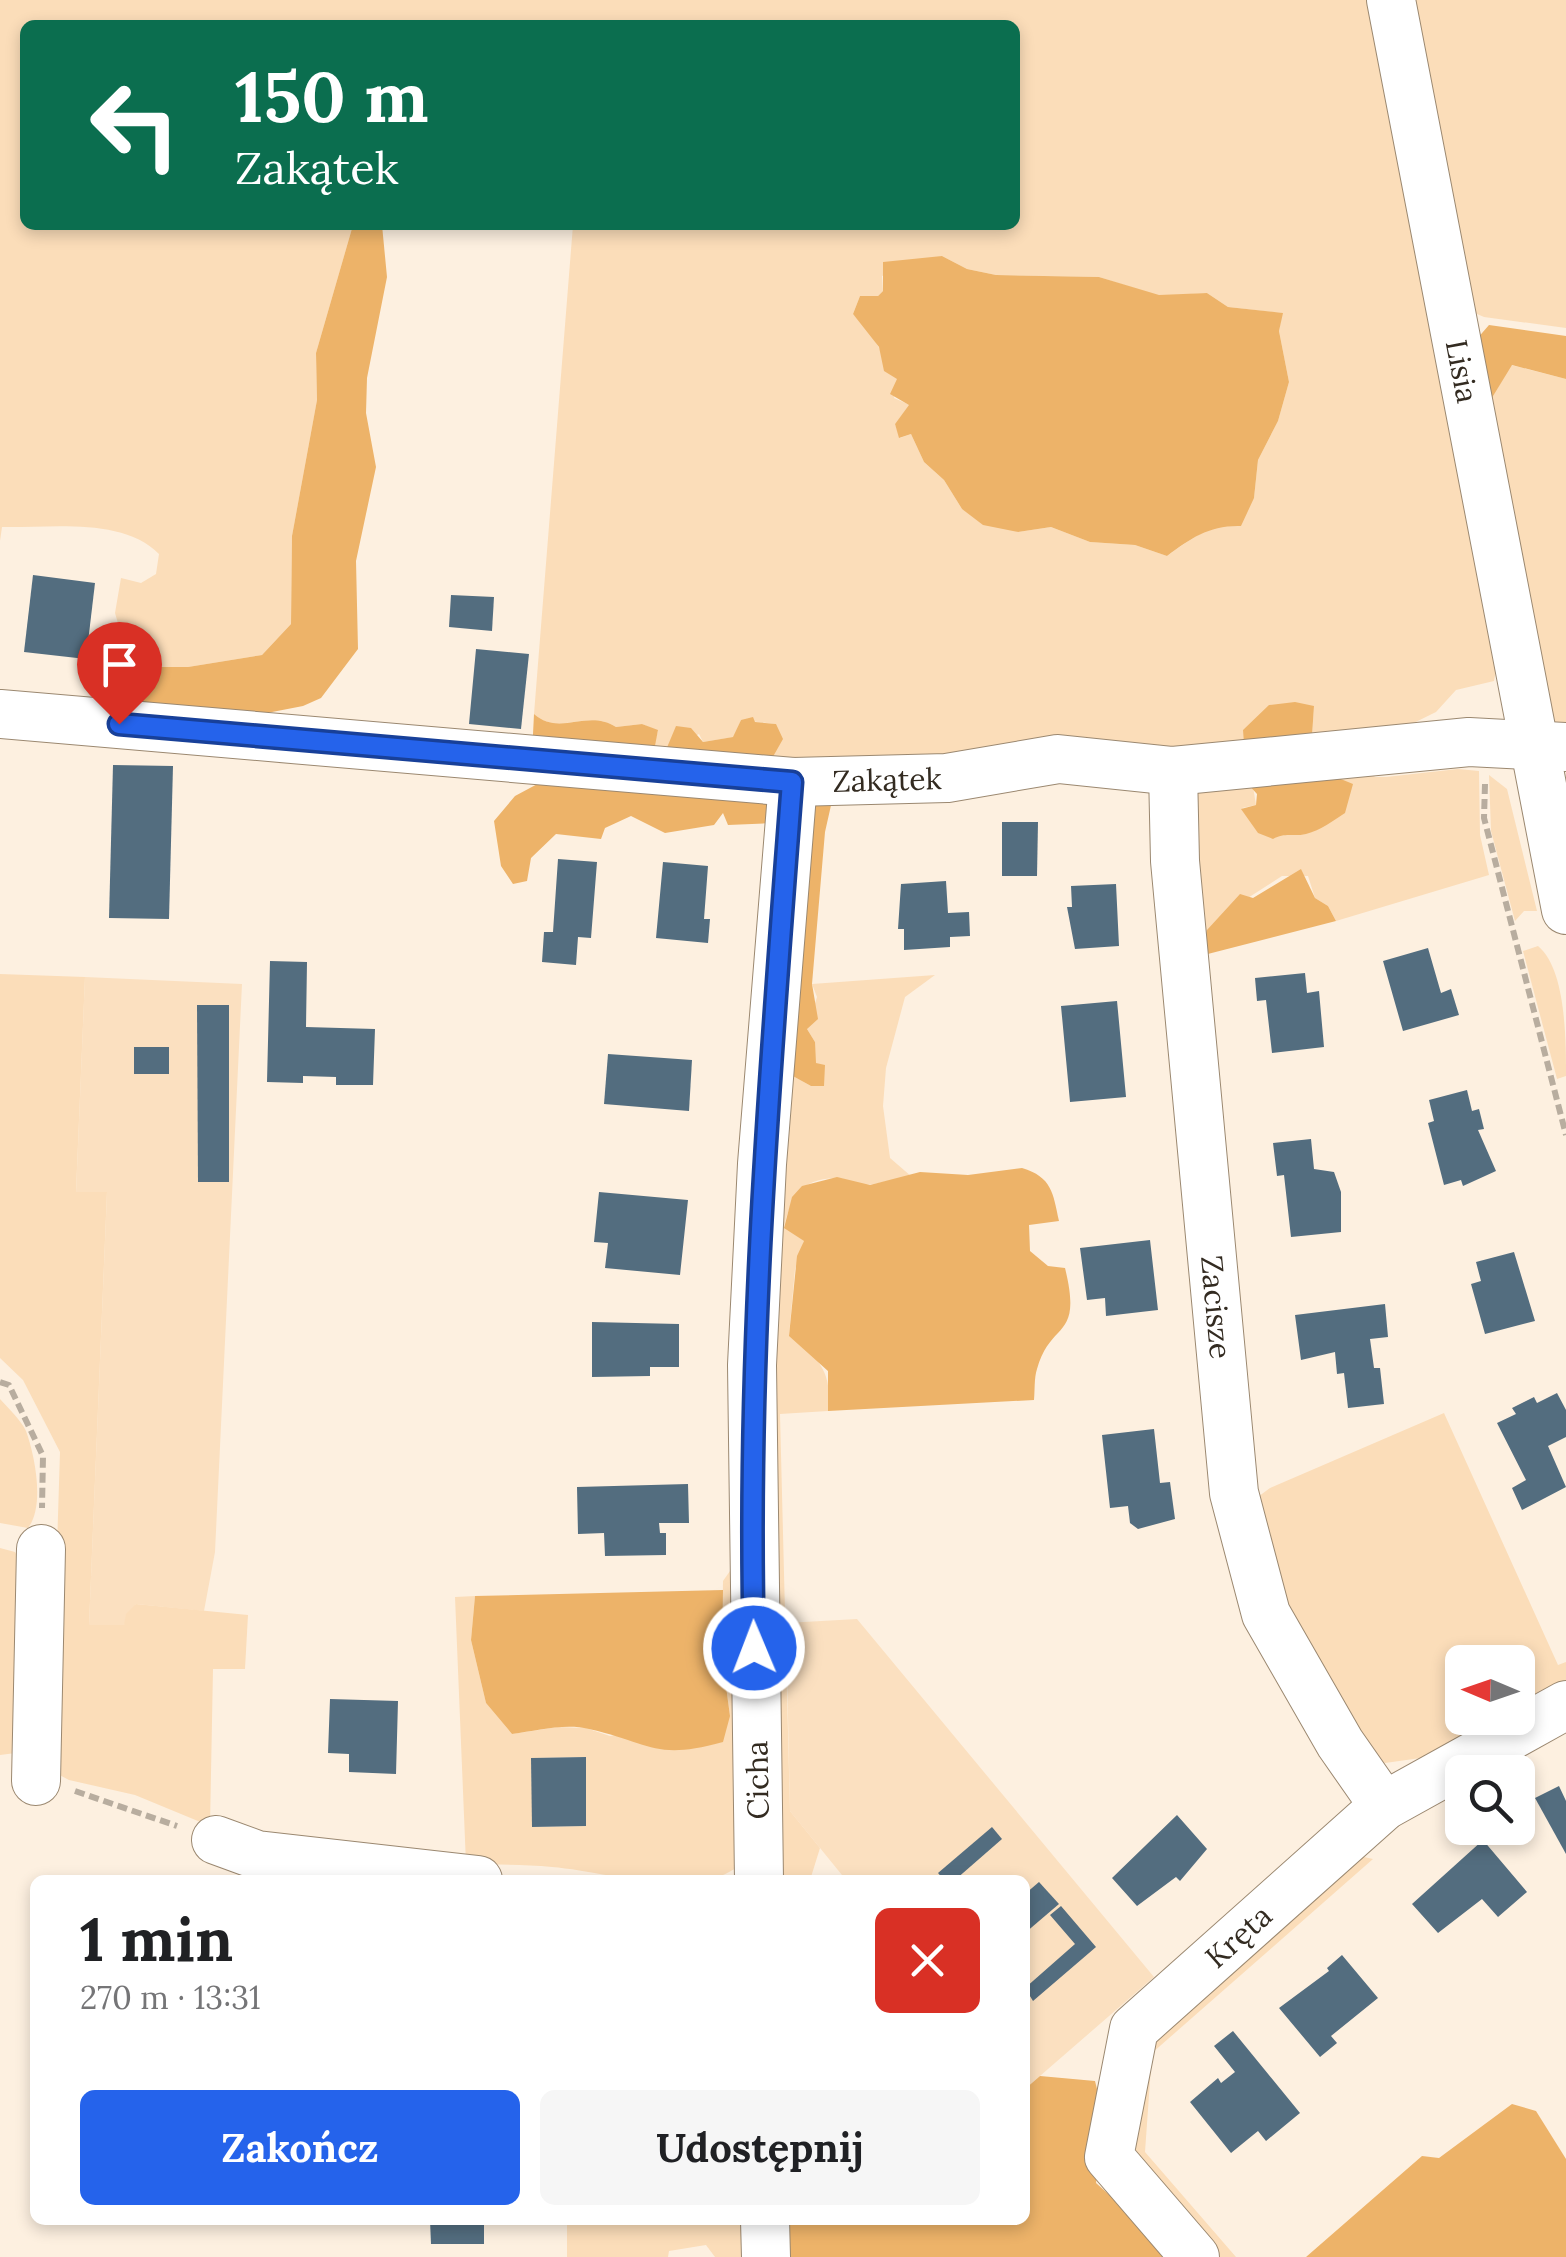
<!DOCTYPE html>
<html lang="pl">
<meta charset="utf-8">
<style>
body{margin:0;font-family:Lora,serif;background:#f6f6f6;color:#202124;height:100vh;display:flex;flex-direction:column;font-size:38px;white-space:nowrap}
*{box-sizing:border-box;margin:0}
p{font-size:32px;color:#757577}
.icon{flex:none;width:55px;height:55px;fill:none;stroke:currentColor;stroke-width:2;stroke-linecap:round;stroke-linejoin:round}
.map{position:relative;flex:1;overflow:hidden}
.sheet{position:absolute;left:30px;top:1875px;width:1000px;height:350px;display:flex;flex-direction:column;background:#fff;border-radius:15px;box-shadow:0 5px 15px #0003}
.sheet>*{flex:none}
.hud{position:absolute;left:20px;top:20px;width:1000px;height:210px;border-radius:15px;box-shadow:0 5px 15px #0003;background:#0b6e4f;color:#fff;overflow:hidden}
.needle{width:65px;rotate:272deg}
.controls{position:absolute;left:1445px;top:1645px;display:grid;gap:20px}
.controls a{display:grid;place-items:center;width:90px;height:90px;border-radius:15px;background:#fff;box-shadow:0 5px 15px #0003;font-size:50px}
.pin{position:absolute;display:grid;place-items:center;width:85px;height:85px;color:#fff;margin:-102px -42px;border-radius:50% 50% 50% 0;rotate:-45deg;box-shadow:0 0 10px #0007}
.pin .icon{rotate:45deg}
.me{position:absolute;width:110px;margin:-55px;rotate:359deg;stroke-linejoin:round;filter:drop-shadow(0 0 8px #0008)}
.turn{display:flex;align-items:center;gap:35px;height:210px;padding:0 50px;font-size:45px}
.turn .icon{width:130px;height:130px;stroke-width:2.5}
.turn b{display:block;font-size:70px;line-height:85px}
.round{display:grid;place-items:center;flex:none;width:105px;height:105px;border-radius:15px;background:#f6f6f6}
.head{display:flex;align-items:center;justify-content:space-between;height:170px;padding:0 50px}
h1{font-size:60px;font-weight:700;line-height:75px}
.cta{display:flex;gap:20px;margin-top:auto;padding:20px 50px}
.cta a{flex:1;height:115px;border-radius:15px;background:#2563eb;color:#fff;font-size:40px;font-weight:700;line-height:115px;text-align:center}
.cta a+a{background:#f6f6f6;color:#202124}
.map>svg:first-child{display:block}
.built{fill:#fbe0c0}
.green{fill:#fbddb9;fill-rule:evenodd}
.forest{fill:#edb369}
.building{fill:#536d7f}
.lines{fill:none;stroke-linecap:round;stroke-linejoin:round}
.minor-casing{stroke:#9b8870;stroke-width:50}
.path{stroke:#b8ad9f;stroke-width:6;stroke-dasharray:10 5;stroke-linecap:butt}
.minor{stroke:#fff;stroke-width:48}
.route-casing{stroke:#184099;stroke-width:25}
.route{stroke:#2563eb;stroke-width:18}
.labels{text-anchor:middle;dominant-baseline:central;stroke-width:10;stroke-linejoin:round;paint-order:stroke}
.street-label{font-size:30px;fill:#332b21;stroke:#fff}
</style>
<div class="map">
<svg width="1566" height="2257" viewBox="0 0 1566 2257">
<rect width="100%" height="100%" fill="#fdf0e0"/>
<!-- built -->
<g class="built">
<path d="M 85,977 L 242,984 L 215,1552 L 204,1611 L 136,1604 L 124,1625 L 89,1625 L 107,1193 L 76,1193 Z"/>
<path d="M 857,1619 L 1154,1977 L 1025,2089 L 1025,1880 L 846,1880 L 790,1811 L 786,1623 Z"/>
</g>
<!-- green -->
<g class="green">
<path d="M 0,0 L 1372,0 L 1502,638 L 1494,681 L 1456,690 L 1436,712 L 1377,741 L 1311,751 L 1314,706 L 1244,750 L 1005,752 L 766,769 L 776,724 L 741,720 L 734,737 L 703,742 L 699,734 L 648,763 L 658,731 L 642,724 L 616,727 C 587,708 559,737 534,714 L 573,225 L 1015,225 L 1015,25 L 25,25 L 25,225 L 353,225 L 316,353 L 317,400 L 292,536 L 291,624 L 262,655 L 188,667 L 149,667 L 135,657 L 122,637 L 115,613 L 121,578 L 141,583 L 156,574 L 159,554 C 123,517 51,528 2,527 L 0,541 ZM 942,256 L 967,269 L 996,275 L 1099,277 L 1159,296 L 1207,293 L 1228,307 L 1282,313 L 1279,331 L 1289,382 L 1278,421 L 1258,460 L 1254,498 C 1226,521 1196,534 1167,556 L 1135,545 L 1090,542 L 1051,527 L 1018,532 L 962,509 L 944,480 L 924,462 L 911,434 L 900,438 L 895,424 L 910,405 L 894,398 L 898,379 L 867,328 L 853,314 L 860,296 L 878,296 L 883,291 L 882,276 Z"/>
<path d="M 1404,0 L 1566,0 L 1566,328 L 1484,317 L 1461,307 Z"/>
<path d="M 1511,365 L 1566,379 L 1566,731 L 1554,731 L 1490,401 Z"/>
<path d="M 1367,769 L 1375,777 L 1386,777 L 1458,769 L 1479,771 L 1480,835 L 1489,875 L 1336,921 L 1328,906 L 1315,898 L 1308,876 L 1282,876 L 1229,910 L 1202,939 L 1193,794 L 1251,774 L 1256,805 L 1242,808 L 1283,833 L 1300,835 L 1326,773 Z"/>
<path d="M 1489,775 L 1507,789 L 1537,911 L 1524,911 L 1515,921 L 1491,831 Z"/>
<path d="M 1538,946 C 1566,969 1566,1040 1566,1076 L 1557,1079 L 1523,951 Z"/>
<path d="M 0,974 L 85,977 L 76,1192 L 107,1192 L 89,1625 L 124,1625 L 126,1614 L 136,1604 L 248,1615 L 245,1669 L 213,1669 L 210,1826 L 135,1795 L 69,1780 L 50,1770 L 60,1452 L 23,1380 L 0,1358 Z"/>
<path d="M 935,975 L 905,997 L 886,1068 L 883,1106 L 890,1158 L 912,1177 C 896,1178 880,1184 865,1185 C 854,1185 845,1177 835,1178 C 800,1179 791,1198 784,1227 L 804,1241 L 795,1269 L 789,1335 C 819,1357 833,1373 828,1411 L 780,1414 L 790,1811 L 820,1848 L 811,1877 L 771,1880 L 765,1686 L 780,1069 L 811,1086 L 815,1042 L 807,1029 L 817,997 L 812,984 Z"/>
<path d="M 0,1399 C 8,1408 21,1420 26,1431 C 35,1456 45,1506 28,1528 L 0,1523 Z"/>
<path d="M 1444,1413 L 1558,1665 L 1566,1662 L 1566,1683 L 1518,1710 L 1518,1662 L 1462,1662 L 1462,1718 L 1503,1718 L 1435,1756 L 1385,1763 L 1355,1751 L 1310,1675 L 1251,1502 L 1270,1488 Z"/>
<path d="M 0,1548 L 15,1552 L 32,1581 L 31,1751 L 0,1755 Z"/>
<path d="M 730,1571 L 743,1572 L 743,1862 C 701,1903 605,1871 552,1867 C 524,1864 494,1865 466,1864 L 455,1597 L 475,1596 L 471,1640 L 486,1703 L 512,1734 L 558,1727 L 586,1728 L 610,1736 L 730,1716 L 722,1657 L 723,1581 ZM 585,1757 L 586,1826 L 533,1827 L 531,1758 Z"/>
<path d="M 1346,1853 L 1373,1859 L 1152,2053 L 1145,2152 L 1236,2257 L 1210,2257 L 1131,2166 L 1142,2032 Z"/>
<path d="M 567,2220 L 756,2220 L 756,2257 L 715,2257 L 706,2245 L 669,2251 L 668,2257 L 567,2257 Z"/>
</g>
<!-- forest -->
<g class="forest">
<path d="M 353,225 L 382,225 L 387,277 L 367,378 L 366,413 L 376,467 L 356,561 L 358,649 L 321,698 L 303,706 L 246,717 L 118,709 L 107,695 L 115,679 L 130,674 L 135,658 L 149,667 L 188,667 L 262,655 L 291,624 L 292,536 L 317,400 L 316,353 Z"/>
<path d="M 942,256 L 967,269 L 996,275 L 1099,277 L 1159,295 L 1207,293 L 1228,307 L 1283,313 L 1279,331 L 1289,382 L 1278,421 L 1258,460 L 1254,498 L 1241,526 C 1210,525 1191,538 1167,556 L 1135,545 L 1090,542 L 1051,527 L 1018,532 L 983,525 L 962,509 L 944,480 L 924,462 L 911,434 L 899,438 L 895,424 L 909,405 L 890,394 L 897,379 L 884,371 L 879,347 L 853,314 L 860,296 L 878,296 L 883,291 L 883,262 Z"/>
<path d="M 1489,325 L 1566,336 L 1566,379 L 1512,365 L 1490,401 L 1476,340 Z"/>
<path d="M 1295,702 L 1314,706 L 1311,751 L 1326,773 L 1353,784 L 1345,813 C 1333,821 1321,830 1306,834 C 1293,837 1285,832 1273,839 L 1258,833 L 1241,809 L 1256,805 L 1257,794 L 1247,783 L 1243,730 L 1269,705 Z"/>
<path d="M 534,714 C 560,737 587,708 616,727 L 642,724 L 658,730 L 653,756 L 663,757 L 676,726 L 691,728 L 703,742 L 733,737 L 741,720 L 753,717 L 755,722 L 776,724 L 783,739 L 766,769 L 786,801 L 773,823 L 728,825 L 723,813 L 714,825 L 665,833 L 631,816 L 605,828 L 601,839 L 556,834 L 531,858 L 527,881 L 513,884 L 501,866 L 494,821 L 515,796 L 543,781 L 532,754 Z"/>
<path d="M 834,792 L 825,832 L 812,984 L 818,1019 L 807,1029 L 815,1042 L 816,1063 L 825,1065 L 824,1086 L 811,1086 L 780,1069 L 796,816 Z"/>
<path d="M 1301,869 L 1315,898 L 1328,906 L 1336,921 L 1200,956 L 1207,930 L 1240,894 L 1253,898 Z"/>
<path d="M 1022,1168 C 1052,1177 1053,1193 1059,1221 L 1029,1225 L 1030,1251 L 1048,1266 L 1065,1268 C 1083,1341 1051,1319 1037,1369 C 1034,1378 1035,1390 1034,1400 L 828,1411 L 828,1371 L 789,1336 L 797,1256 L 804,1241 L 784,1228 L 792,1197 L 802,1186 L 837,1177 L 870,1185 L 920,1172 L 968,1175 Z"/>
<path d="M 723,1590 L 722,1657 L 730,1716 L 723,1742 C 654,1761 652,1743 589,1729 C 564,1723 537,1731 512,1734 L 486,1703 L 471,1640 L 475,1596 Z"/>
<path d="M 1040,2076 L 1095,2081 L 1104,2117 L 1096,2183 L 1179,2257 L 780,2257 L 781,2220 L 1025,2220 L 1025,2089 Z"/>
<path d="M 1512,2104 L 1536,2111 L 1566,2159 L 1566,2257 L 1306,2257 L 1422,2156 L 1439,2158 Z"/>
</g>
<!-- building -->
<g class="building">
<path d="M 33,575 L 95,583 L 86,659 L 24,652 Z"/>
<path d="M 451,595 L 494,597 L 492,631 L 449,627 Z"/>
<path d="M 476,649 L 529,654 L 521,729 L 469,724 Z"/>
<path d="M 113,765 L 173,766 L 169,919 L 109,918 Z"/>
<path d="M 1002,822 L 1038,822 L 1037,876 L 1002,876 Z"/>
<path d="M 558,859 L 597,862 L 591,938 L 578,937 L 576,965 L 542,962 L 544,932 L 553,932 Z"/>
<path d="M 663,862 L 708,866 L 704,919 L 710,919 L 708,943 L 656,938 Z"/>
<path d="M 946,881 L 948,913 L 969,912 L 970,936 L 950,937 L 950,947 L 904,950 L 904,929 L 898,929 L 901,884 Z"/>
<path d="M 1116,884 L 1119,946 L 1075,949 L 1067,907 L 1072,907 L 1071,886 Z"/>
<path d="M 1428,948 L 1441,993 L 1451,989 L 1459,1015 L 1403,1031 L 1383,961 Z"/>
<path d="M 270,961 L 307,962 L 306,1027 L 375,1029 L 373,1085 L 336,1085 L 336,1077 L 303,1076 L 303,1083 L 267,1082 Z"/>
<path d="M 1305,973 L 1307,993 L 1319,991 L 1324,1047 L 1272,1053 L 1266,1000 L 1257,1001 L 1255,978 Z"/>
<path d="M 1117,1001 L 1126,1097 L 1070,1102 L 1061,1006 Z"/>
<path d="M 197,1005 L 229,1005 L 229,1182 L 198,1182 Z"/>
<rect x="134" y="1047" width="35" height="27"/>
<path d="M 608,1054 L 692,1060 L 689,1111 L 604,1104 Z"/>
<path d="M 1467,1090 L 1472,1111 L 1479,1109 L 1484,1129 L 1478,1130 L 1496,1171 L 1463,1186 L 1461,1180 L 1444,1185 L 1428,1123 L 1434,1121 L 1429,1100 Z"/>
<path d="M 1311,1139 L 1314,1169 L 1334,1172 L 1341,1192 L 1341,1232 L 1291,1237 L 1284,1175 L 1277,1176 L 1273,1143 Z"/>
<path d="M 599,1192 L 688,1200 L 680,1275 L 605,1268 L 608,1243 L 594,1242 Z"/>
<path d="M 1150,1240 L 1158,1310 L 1106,1316 L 1105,1298 L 1087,1300 L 1080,1248 Z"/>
<path d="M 1514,1252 L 1535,1321 L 1485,1334 L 1471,1284 L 1481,1281 L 1476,1262 Z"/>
<path d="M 1385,1304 L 1388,1337 L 1370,1339 L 1374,1368 L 1380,1368 L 1384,1404 L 1348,1408 L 1344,1373 L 1337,1374 L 1335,1352 L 1301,1360 L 1295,1315 Z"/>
<path d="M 592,1322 L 679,1324 L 679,1367 L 650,1367 L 650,1376 L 592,1377 Z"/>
<path d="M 1557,1393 L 1566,1410 L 1566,1437 L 1548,1446 L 1566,1487 L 1522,1510 L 1512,1488 L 1526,1480 L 1497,1423 L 1516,1414 L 1512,1408 L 1534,1397 L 1537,1403 Z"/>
<path d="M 1154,1429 L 1160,1483 L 1170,1482 L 1175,1519 L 1138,1529 L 1130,1523 L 1128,1506 L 1110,1508 L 1102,1435 Z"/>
<path d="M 688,1484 L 689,1523 L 659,1523 L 660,1533 L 666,1533 L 666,1555 L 605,1556 L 604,1533 L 578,1534 L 577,1487 Z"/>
<path d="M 330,1699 L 398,1701 L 396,1774 L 349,1772 L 349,1754 L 328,1753 Z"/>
<path d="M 586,1757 L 586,1826 L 532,1827 L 531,1758 Z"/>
<path d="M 1559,1786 L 1566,1801 L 1566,1854 L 1535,1798 Z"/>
<path d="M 1177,1815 L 1207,1849 L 1180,1881 L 1176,1877 L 1137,1906 L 1112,1878 Z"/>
<path d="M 992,1827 L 1002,1839 L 955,1880 L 944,1880 L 938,1873 Z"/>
<path d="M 1483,1840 L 1527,1892 L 1498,1917 L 1482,1899 L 1438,1933 L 1412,1904 Z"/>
<path d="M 1039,1882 L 1059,1904 L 1025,1933 L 1025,1894 Z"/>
<path d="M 1061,1906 L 1096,1947 L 1033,2001 L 1025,1988 L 1075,1944 L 1050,1915 Z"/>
<path d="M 1342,1955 L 1378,1998 L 1331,2036 L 1337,2043 L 1320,2057 L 1279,2008 L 1329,1971 L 1327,1968 Z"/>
<path d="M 1233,2031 L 1300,2113 L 1266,2141 L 1258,2131 L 1231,2153 L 1190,2102 L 1218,2078 L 1221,2083 L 1235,2072 L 1214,2046 Z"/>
<path d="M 430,2220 L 484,2220 L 484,2244 L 431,2244 Z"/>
</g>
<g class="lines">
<defs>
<g id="minor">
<path id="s1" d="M 1391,0 L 1566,910"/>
<path id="s2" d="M 0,714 L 793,782 L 947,778 L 1058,759 L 1173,771 L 1469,742 L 1566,747"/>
<path id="s3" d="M 1173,771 L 1175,861 L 1234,1493 L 1266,1614 L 1340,1743 L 1384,1806"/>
<path d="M 36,1781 L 41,1549"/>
<path d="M 216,1840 L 257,1855 L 478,1880"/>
<path d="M 759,1880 L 752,1365 L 762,1164 L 793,782"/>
<path d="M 765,2220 L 766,2257"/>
<path id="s4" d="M 1195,2257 L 1109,2157 L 1134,2029 L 1384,1806 L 1566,1705"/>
</g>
</defs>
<!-- minor casing -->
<use href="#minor" class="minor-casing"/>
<!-- path -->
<g class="path">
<path d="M 1485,784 L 1484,818 L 1566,1135"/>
<path d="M 0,1382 L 9,1385 L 43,1456 L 42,1508"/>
<path d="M 75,1791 L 177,1826"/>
</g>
<!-- minor -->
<use href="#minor" class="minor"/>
</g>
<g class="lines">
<defs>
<path id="route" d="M 119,724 L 792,782 C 770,1071 746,1358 754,1648"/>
</defs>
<!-- route casing -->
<use href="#route" class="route-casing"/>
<!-- route -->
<use href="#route" class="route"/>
</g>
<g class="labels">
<!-- street labels -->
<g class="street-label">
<text stroke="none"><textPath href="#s1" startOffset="378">Lisia</textPath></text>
<text stroke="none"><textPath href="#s2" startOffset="890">Zakątek</textPath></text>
<text stroke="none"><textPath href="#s3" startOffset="538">Zacisze</textPath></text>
<text transform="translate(757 1780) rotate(-91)">Cicha</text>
<text stroke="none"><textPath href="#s4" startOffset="402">Kręta</textPath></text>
</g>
</g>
</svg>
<div class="controls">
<a><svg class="needle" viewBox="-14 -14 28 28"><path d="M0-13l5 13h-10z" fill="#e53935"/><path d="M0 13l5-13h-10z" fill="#757577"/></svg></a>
<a><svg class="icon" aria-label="search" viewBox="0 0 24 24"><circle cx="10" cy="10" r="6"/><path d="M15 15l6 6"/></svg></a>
</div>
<div class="pin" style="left:119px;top:724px;background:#d93025"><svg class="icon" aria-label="arrive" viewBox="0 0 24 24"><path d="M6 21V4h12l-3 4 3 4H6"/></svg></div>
<svg class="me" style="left:754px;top:1648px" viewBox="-20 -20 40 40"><circle r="17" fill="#2563eb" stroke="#fff" stroke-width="3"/><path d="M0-11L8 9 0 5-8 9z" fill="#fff"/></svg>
<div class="hud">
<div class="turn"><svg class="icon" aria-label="left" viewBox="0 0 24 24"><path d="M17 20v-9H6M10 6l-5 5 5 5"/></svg><div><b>150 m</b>Zakątek</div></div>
</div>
<section class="sheet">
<div class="head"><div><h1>1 min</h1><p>270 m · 13:31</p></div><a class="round" style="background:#d93025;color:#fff"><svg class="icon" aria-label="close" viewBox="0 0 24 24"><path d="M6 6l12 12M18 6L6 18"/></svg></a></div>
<div class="cta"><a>Zakończ</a><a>Udostępnij</a></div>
</section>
</div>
